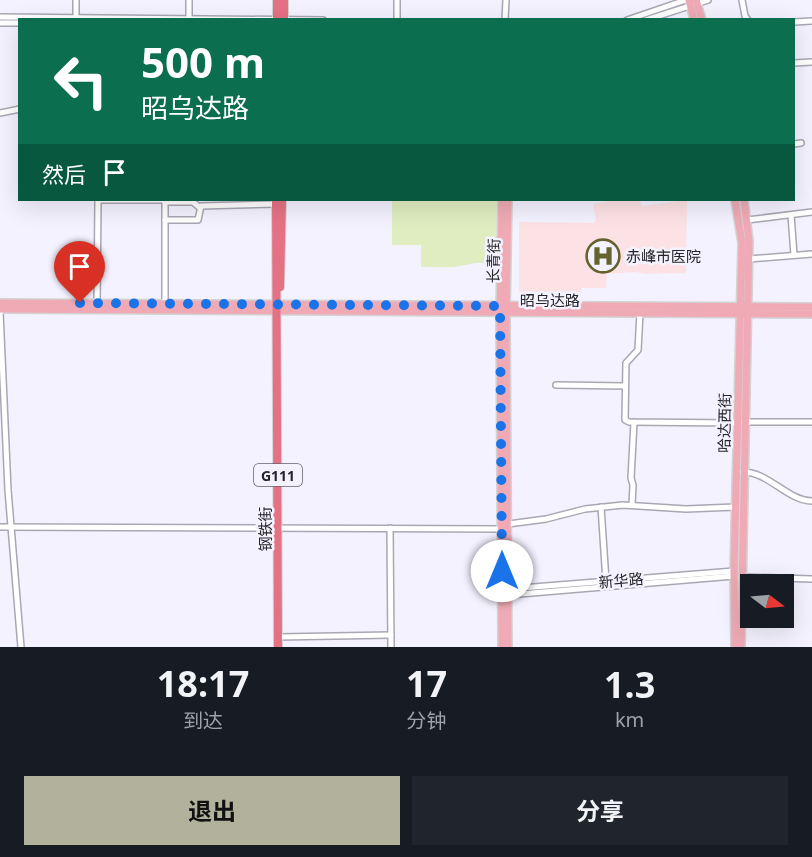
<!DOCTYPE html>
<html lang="zh">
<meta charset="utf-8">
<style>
body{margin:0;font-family:"Noto Sans","Noto Sans SC",sans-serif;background:#20242c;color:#f1f3f6;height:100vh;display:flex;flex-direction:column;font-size:22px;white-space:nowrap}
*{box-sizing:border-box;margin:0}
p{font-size:20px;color:#9ea1a6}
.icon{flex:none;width:33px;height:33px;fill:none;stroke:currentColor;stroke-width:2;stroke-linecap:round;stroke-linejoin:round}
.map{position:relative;height:647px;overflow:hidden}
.side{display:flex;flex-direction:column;background:#171b24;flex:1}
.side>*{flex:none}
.guide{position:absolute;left:18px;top:18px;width:777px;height:183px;border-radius:0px;box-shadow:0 6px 24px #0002;background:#0b6e4f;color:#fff;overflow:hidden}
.needle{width:39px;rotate:106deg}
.tools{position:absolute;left:740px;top:574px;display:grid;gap:12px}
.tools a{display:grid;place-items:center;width:54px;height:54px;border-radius:0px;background:#171b24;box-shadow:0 6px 24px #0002;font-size:30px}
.pin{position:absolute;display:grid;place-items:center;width:51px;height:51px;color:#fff;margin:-62px -26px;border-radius:50% 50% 50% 0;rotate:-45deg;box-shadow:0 0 6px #0007}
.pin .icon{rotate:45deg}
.me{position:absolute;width:66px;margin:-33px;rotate:0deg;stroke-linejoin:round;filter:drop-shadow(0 0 4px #0008)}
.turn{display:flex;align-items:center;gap:21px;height:126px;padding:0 24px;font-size:27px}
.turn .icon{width:78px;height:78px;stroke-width:2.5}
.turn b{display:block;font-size:42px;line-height:51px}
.then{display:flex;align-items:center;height:57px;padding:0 24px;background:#0003;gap:12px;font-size:22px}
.eta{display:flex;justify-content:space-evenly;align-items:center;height:102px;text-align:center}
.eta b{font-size:36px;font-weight:700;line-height:42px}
.primary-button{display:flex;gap:12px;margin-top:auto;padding:12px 24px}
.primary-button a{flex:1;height:69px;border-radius:0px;background:#b2b29c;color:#111;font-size:24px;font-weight:700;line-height:69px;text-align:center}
.primary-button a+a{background:#20242c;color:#f1f3f6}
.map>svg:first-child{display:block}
.medical{fill:#fde2e5}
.green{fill:#dfedc1}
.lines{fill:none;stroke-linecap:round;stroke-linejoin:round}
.minor-casing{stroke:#a9a7b3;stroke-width:8}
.major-casing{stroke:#d4d3d4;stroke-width:10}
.highway-casing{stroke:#d4d3d4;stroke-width:10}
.minor{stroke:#fff;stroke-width:5}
.major{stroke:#efaab5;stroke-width:7}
.highway{stroke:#e57284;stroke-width:8}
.route{stroke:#1a73e8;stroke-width:10;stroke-dasharray:0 18}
.labels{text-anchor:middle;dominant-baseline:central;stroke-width:5;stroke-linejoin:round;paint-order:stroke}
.shield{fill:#f4f2ff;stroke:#64626a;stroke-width:1.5}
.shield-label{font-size:14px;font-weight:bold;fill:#26252a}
.poi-label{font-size:15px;fill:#26252a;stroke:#f4f2ff;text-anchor:start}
.street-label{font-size:15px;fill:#26252a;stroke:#f4f2ff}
</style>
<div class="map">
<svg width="812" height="647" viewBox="0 0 812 647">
<rect width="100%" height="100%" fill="#f4f2ff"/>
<!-- medical -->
<path class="medical" d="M 615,200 L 640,200 L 642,206 L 687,200 L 686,273 L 645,274 L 636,272 L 607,274 L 606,288 L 582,288 L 581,292 L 519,292 L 519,222 L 594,223 L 596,220 L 593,204 Z"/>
<!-- green -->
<path class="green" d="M 392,200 L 497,200 L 496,263 L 476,263 L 455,267 L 421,267 L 421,245 L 392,245 Z"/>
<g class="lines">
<defs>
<g id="minor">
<path d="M 397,0 L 397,20"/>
<path d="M 742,0 L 745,16 L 748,20"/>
<path d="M 0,17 L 323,20"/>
<path d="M 76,17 L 76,0"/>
<path d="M 189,18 L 189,0"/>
<path d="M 505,20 L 506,0"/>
<path d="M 627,20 L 686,0"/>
<path d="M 646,20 L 708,0"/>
<path d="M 794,22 L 812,21"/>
<path d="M 0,23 L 20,23"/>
<path d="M 794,63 L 812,62"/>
<path d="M 0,113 L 20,109"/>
<path d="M 794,144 L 801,143"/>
<path d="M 98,200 L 165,200 L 165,304"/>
<path d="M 165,202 L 193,202 L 199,207"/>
<path d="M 791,215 L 794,255"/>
<path d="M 165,220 L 198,220 L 201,206 L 276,204"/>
<path d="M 747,220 L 812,212"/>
<path d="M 749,259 L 812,254"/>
<path d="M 97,303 L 98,200"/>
<path d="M 0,312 L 8,490 L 21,647"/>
<path d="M 640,313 L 638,350 L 626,363 L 625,420 L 629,422 L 737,423"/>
<path d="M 556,385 L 625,386"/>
<path d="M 744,422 L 812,422"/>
<path d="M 743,472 C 769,472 786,500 812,501"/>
<path d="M 632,505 L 633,485 L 631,478 L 634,422"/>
<path d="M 601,507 L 606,581"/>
<path d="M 508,524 L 546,519 L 585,509 L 623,505 L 686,509 L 735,507"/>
<path d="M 0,527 L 503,529"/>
<path d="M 390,528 L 391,647"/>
<path d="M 741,577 L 812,579"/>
<path d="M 508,589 L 734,571"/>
<path d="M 508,595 L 734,576"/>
<path d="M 278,637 L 391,635"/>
</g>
<g id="major">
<path d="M 689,0 L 694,20"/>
<path d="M 696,0 L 702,20"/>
<path d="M 0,303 L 812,307"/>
<path d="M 0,309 L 812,314"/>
<path d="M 502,647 L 500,313 L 502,200"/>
<path d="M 508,647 L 506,313 L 508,200"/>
<path d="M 735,647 L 734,571 L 742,243 L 735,200"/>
<path d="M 741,647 L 749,241 L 744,200"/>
</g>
<g id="highway">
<path d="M 277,20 L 277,0"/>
<path d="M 284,20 L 284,0"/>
<path d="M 276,200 L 278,647"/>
<path d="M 280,287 L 282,200"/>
</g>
</defs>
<!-- minor casing -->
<use href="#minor" class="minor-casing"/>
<!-- major casing -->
<use href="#major" class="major-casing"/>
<!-- highway casing -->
<use href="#highway" class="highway-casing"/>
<!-- minor -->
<use href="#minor" class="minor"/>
<!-- major -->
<use href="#major" class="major"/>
<!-- highway -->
<use href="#highway" class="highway"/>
</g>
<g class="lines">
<!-- route -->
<path class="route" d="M 80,303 L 500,306 L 502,571"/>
</g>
<!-- icons -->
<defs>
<symbol id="hospital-ring" viewBox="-11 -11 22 22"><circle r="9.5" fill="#f4f2ff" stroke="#64622e" stroke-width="1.5"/><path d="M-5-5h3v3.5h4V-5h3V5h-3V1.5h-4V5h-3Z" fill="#64622e"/></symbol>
</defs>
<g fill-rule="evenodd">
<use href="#hospital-ring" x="584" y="237" width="38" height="38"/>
</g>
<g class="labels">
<!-- shield labels -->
<rect class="shield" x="254" y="464" width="48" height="22" rx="4.5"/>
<g class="shield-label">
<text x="278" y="475">G111</text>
</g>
<!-- poi labels -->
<g class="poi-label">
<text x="626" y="256">赤峰市医院</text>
</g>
<!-- street labels -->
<g class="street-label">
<text transform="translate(493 261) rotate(-89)">长青街</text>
<text x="550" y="300">昭乌达路</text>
<text transform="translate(724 423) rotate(-89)">哈达西街</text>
<text transform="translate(265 529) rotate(-90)">钢铁街</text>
<text transform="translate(621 580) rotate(-5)">新华路</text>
</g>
</g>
</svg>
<div class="tools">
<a><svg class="needle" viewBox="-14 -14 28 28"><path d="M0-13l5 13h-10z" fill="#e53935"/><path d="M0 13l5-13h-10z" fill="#9ea1a6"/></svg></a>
</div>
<div class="pin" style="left:80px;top:303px;background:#d93025"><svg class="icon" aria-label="arrive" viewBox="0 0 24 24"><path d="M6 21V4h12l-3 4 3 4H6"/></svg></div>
<svg class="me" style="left:502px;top:571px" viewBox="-20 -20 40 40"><circle r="19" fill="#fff"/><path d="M0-13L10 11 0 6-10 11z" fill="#1a73e8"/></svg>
<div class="guide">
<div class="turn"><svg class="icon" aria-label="left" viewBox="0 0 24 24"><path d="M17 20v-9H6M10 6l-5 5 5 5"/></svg><div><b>500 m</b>昭乌达路</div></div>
<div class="then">然后<svg class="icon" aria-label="arrive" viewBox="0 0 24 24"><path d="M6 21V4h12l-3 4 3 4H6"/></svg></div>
</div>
</div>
<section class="side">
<div class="eta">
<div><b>18:17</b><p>到达</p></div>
<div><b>17</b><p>分钟</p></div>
<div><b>1.3</b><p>km</p></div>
</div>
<div class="primary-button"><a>退出</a><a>分享</a></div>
</section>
